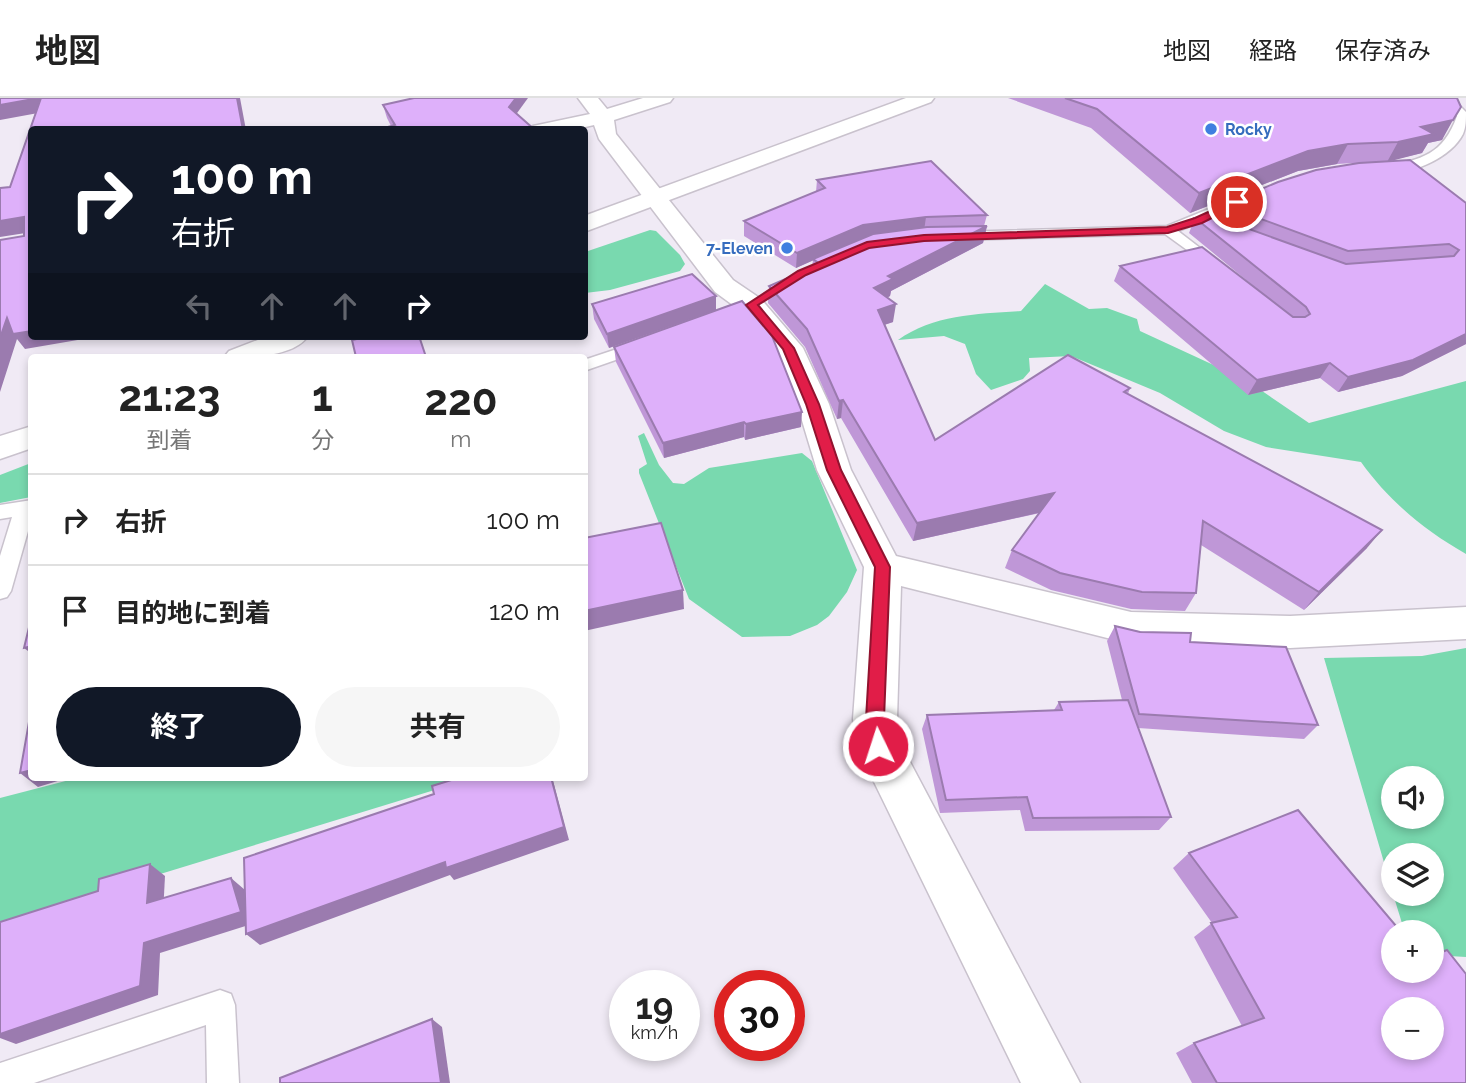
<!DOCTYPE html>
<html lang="ja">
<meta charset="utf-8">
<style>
body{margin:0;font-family:Raleway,"Noto Sans JP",sans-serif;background:#f6f6f6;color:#222;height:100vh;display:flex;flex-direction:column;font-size:26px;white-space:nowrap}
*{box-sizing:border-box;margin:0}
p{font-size:23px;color:#767676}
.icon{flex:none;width:38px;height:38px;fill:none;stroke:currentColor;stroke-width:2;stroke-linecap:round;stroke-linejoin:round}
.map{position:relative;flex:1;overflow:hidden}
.sheet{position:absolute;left:28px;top:256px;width:560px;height:427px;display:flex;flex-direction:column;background:#fff;border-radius:7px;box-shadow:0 4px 10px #0003}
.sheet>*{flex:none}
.banner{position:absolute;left:28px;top:28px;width:560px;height:214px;border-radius:7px;box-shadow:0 4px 10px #0003;background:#111827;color:#fff;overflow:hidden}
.fabs{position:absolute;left:1381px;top:668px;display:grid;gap:14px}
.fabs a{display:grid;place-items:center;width:63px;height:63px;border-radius:50%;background:#fff;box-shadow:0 4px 10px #0003;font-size:35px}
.speed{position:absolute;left:609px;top:872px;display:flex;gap:14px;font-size:35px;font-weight:700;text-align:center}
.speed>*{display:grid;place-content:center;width:91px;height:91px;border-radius:50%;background:#fff;box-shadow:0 4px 10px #0003;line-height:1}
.speed small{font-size:18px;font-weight:400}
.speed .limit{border:10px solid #d22;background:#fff;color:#111}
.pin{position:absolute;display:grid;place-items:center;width:60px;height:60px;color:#fff;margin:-30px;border:4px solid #fff;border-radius:50%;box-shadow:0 2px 7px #0007}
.me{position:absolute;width:77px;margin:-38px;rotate:356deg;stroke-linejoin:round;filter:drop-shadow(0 0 5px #0008)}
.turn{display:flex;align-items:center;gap:24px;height:147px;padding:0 28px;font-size:32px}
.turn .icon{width:91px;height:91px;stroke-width:2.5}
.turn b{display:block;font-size:49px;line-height:60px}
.lanes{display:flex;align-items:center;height:66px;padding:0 28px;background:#0003;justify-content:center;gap:35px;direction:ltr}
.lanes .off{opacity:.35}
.eta{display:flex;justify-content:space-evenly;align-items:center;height:119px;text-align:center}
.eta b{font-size:42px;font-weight:700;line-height:49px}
.button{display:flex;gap:14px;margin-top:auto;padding:14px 28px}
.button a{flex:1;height:80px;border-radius:42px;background:#111827;color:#fff;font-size:28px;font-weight:700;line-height:80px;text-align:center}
.button a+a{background:#f6f6f6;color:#222}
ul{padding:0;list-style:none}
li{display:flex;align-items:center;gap:21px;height:91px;padding:0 28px;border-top:2px solid #e0e0e0}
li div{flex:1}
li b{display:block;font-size:26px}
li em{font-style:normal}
header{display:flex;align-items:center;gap:42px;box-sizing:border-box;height:98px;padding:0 35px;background:#fff;border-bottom:2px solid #e0e0e0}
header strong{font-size:33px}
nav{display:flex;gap:38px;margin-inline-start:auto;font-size:24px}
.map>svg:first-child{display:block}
.green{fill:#79d9af;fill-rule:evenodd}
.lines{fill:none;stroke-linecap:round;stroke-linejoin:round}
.lane-casing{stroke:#c9c2cd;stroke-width:3}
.street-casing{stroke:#c9c2cd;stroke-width:3}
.secondary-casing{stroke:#c9c2cd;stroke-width:3}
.lane{fill:#fff;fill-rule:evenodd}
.street{fill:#fff;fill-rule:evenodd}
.secondary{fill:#fff;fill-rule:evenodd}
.wall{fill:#bf97d7}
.shaded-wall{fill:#9b7baf}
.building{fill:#deb0fa;stroke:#9b7baf;stroke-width:2;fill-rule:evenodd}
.route{fill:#e11d48;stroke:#92132f;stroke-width:2}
.shop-dot{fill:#3f7fe0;stroke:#fff;stroke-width:2.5}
.labels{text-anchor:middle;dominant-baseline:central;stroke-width:5;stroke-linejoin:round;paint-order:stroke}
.far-shop-label{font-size:16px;font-weight:bold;fill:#366cbe;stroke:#fff;text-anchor:start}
</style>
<header>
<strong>地図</strong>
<nav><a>地図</a><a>経路</a><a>保存済み</a></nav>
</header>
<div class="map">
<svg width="1466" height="985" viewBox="0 0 1466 985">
<rect width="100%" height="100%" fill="#f0eaf5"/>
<!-- green -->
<g class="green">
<path d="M 650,132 L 656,133 L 680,157 L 685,166 L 680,173 L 610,192 L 585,195 L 585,154 Z"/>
<path d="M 1045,186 L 1089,211 L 1107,210 L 1137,221 L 1140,233 L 1246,282 L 1309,325 L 1466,283 L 1466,456 C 1424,432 1389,403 1361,364 L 1266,349 L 1224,333 L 1160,295 L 1071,258 L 1029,260 L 1030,273 L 1023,281 L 991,292 L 976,276 L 965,246 L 944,238 L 898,242 C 934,216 978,216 1021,213 Z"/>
<path d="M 644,335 L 659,367 L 673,385 L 684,386 L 709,370 L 802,355 L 812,363 L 857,472 L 847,494 L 829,518 L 817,527 L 790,538 L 742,539 L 689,501 L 639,375 L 639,371 L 647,366 L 638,338 Z"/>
<path d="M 31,365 L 31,399 L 0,405 L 0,377 Z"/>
<path d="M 1466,550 L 1466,859 L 1432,857 L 1432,835 L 1405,835 L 1393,796 L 1432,796 L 1432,758 L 1393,758 L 1393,795 L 1324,560 L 1422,558 ZM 1393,681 L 1432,681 L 1432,719 L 1393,719 Z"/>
<path d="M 81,679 L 477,679 L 0,825 L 0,700 Z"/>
</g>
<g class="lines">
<defs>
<g id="lane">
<path d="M 1441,0 L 1452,0 L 1466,14 C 1466,22 1466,29 1463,36 C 1451,60 1409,78 1384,75 L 1384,69 C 1422,61 1443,57 1457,18 Z"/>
<path d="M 1248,95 L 1252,96 L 1252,102 L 1178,133 L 1221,166 L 1223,169 L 1216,173 L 1165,136 L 958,142 L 951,138 L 958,134 L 1167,128 Z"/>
<path d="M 641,243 L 649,248 L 647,251 L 584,273 L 584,262 Z"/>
<path d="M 32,402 L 32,419 L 11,493 L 7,499 L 0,501 L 0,458 L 12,419 L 0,421 L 0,407 Z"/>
<path d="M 220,892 L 231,896 L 235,907 L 239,985 L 207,985 L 206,927 L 34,985 L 0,985 L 0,965 Z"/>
</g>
<path id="street" d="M 578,0 L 598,0 L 607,11 L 643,0 L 673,0 L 670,4 L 614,22 L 616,36 L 733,182 L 761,201 L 803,250 L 829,306 L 851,372 L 896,458 L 1131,514 L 1290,518 L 1466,509 L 1466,541 L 1290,550 L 1131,546 L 901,488 L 897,621 L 900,645 L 1080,985 L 1021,985 L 856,647 L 853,621 L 864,469 L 817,372 L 797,306 L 774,252 L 741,213 L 715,194 L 599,41 L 594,27 L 572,32 L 530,32 L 533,28 L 590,16 Z"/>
<g id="secondary">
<path d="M 906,0 L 934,0 L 931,4 L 584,134 L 584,118 Z"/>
<path d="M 268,238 L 308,238 C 293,260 248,259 224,259 L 229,253 Z"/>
<path d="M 32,328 L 32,350 L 0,361 L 0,338 Z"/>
</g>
</defs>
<!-- lane casing -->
<use href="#lane" class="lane-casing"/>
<!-- street casing -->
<use href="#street" class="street-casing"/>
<!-- secondary casing -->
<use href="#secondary" class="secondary-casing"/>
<!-- lane -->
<use href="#lane" class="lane"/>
<!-- street -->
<use href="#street" class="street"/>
<!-- secondary -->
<use href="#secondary" class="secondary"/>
</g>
<!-- wall -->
<g class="wall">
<path d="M 1008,0 L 1457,0 L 1442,42 L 1428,45 L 1422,55 L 1388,63 L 1466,105 L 1466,246 L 1402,278 L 1338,294 L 1320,280 L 1248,297 L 1114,183 L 1120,168 L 1268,200 L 1189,135 L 1195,120 L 1218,119 L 1223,107 L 1354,65 L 1337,66 L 1298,73 L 1190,115 L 1091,30 Z"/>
<path d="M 383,7 L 517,15 L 391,28 L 387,20 Z"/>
<path d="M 817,82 L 987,117 L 984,128 L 987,128 L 983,145 L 891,193 L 890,198 L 887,200 L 893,224 L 884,227 L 935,342 L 1130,290 L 1128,296 L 1367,450 L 1304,512 L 1201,447 L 1196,495 L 1185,513 L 1131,511 L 1051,492 L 1005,470 L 1012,452 L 1040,415 L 913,443 L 841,320 L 837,321 L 805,249 L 768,205 L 769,188 L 812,169 L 813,162 L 796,170 L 744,138 L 744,123 L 816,94 Z"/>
<path d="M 716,198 L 716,212 L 609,250 L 594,221 L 592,206 Z"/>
<path d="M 614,249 L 801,329 L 745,342 L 744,339 L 664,360 L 616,264 Z"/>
<path d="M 1115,528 L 1190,544 L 1318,627 L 1304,641 L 1138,630 L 1171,719 L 1159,732 L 1025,733 L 1020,712 L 940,715 L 922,631 L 927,617 L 1054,612 L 1059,604 L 1122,602 L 1107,543 Z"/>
<path d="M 1189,755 L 1466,985 L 1192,985 L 1176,955 L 1194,945 L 1242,928 L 1194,839 L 1212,825 L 1173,770 Z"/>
</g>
<!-- shaded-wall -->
<g class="shaded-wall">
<path d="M 39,0 L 41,0 L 49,13 L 0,22 L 0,7 Z"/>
<path d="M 237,0 L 240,0 L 246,32 L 243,32 Z"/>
<path d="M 516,0 L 528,0 L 512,22 L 509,9 Z"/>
<path d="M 1453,22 L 1442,42 L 1428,45 L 1422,55 L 1387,64 L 1398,44 L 1421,29 Z"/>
<path d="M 1348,46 L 1337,66 L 1298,73 L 1190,115 L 1199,95 L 1308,53 Z"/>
<path d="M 24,119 L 32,134 L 0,139 L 0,123 Z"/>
<path d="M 926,119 L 924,133 L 862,141 L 796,170 L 797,155 L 863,127 Z"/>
<path d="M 987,128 L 983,145 L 891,193 L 890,198 L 871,208 L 874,190 L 888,178 Z"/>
<path d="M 716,198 L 716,212 L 609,250 L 607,236 Z"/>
<path d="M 896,206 L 893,224 L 875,230 L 878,212 Z"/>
<path d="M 7,220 L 32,233 L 32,238 L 101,238 L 25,251 L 17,241 L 0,294 L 0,240 Z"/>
<path d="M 1466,236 L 1466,246 L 1402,278 L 1338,294 L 1348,279 Z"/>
<path d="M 1330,265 L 1320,280 L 1248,297 L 1257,282 Z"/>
<path d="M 843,302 L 841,320 L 837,321 L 839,303 Z"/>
<path d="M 802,314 L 801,329 L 745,342 L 746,326 Z"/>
<path d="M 744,324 L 744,339 L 664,360 L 663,345 Z"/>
<path d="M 1054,395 L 1047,413 L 913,443 L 917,425 Z"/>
<path d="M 1382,432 L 1367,450 L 1304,512 L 1319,494 Z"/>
<path d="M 683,492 L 684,511 L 584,533 L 584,513 Z"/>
<path d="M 32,548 L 32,556 L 24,550 Z"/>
<path d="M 32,672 L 32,679 L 71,679 L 38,689 L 20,675 Z"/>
<path d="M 551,679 L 552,679 L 569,742 L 454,782 L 450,777 L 260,847 L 246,836 Z"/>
<path d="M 150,766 L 165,778 L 163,816 L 147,805 Z"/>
<path d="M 231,780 L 245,792 L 255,825 L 160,855 L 158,897 L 16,946 L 0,940 L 0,936 L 144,845 Z"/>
<path d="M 432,921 L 442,929 L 450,985 L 441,985 Z"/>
</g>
<!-- building -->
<g class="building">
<path d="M 0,0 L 39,0 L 0,7 Z"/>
<path d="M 41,0 L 237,0 L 243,32 L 32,32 L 32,233 L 13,236 L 7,220 L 0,240 L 0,142 L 24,138 L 24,119 L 0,123 L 0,90 L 10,89 Z"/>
<path d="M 414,0 L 516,0 L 509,9 L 535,32 L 377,32 L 395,27 L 383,7 Z"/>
<path d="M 1065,0 L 1457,0 L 1461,9 L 1453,22 L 1421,29 L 1434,36 L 1398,44 L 1348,46 L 1308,53 L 1199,95 L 1097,11 Z"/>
<path d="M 1410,62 L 1466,105 L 1466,236 L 1413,262 L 1348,279 L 1330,265 L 1257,282 L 1120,168 L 1202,149 L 1293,219 L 1305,219 L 1310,216 L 1306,209 L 1195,120 L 1213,118 L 1346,166 L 1454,158 L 1459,152 L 1449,146 L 1348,153 L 1223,107 L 1278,84 L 1316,72 L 1359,65 Z"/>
<path d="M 931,63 L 987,117 L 926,119 L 863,127 L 797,155 L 744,123 L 825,90 L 817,82 Z"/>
<path d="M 987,128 L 888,178 L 893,181 L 874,190 L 896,206 L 878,212 L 935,342 L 1068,257 L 1130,290 L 1124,294 L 1382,432 L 1319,494 L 1203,423 L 1196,495 L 1142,494 L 1060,475 L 1012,452 L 1054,395 L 917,425 L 843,302 L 839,303 L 807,231 L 769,188 L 820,166 L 813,161 L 873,136 L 927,129 Z"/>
<path d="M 692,176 L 716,198 L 607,236 L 592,206 Z"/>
<path d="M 742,203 L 772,238 L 802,314 L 746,326 L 744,324 L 663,345 L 614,249 Z"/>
<path d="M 371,238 L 419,238 L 426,259 L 356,259 L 352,242 Z"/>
<path d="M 661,425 L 683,492 L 584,513 L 584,440 Z"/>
<path d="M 32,517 L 32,548 L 24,550 Z"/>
<path d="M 1115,528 L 1140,534 L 1191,535 L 1190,544 L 1286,549 L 1318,627 L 1139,616 Z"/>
<path d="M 1128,602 L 1171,719 L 1033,720 L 1027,699 L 946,702 L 927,617 L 1062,612 L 1059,604 Z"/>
<path d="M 32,607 L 32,672 L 20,675 Z"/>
<path d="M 461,679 L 551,679 L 564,729 L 446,770 L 445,764 L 246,836 L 244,760 L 434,696 L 432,688 Z"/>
<path d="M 1298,712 L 1402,835 L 1393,835 L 1393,873 L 1432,873 L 1432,858 L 1447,852 L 1466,876 L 1466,985 L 1217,985 L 1194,945 L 1264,920 L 1211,825 L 1237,819 L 1189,755 ZM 1393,912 L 1432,912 L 1432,950 L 1393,950 Z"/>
<path d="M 150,766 L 147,805 L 231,780 L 241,814 L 144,845 L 140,888 L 0,936 L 0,824 L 98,793 L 99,781 Z"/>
<path d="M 432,921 L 441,985 L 280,985 L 280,980 Z"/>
</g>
<!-- route -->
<path class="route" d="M 1237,101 L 1242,104 L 1240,106 L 1202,125 L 1168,135 L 924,143 L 869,150 L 806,177 L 758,207 L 794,250 L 819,306 L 841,372 L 890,469 L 884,621 L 887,648 L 884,653 L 878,656 L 871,653 L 866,621 L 875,469 L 827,372 L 806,306 L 783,251 L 746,207 L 798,173 L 867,144 L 924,137 L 1167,129 L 1195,120 Z"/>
<!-- markers -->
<g class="shop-dot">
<circle cx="1211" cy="31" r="7"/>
<circle cx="787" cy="150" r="7"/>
</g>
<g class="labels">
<!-- far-shop labels -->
<g class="far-shop-label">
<text x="1225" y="31">Rocky</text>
<text x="773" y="150" text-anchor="end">7-Eleven</text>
</g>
</g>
</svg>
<div class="fabs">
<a><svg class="icon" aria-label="sound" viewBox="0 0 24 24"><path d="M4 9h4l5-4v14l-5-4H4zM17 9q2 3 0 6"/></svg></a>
<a><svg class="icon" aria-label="layers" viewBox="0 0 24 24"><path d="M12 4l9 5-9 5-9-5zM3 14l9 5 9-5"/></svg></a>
<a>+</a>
<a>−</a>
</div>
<div class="speed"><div>19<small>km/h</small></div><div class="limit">30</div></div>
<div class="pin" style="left:1237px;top:104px;background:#d93025"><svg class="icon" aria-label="arrive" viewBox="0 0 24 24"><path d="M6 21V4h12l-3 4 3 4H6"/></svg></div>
<svg class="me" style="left:878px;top:648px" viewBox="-20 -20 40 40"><circle r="17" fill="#e11d48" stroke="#fff" stroke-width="3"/><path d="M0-11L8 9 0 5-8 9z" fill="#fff"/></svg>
<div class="banner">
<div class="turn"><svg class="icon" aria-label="right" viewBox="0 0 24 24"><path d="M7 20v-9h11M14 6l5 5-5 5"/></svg><div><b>100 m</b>右折</div></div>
<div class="lanes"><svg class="icon off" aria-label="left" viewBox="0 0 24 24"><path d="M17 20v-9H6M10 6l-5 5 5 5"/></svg><svg class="icon off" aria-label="ahead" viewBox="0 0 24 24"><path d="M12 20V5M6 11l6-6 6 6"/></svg><svg class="icon off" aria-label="ahead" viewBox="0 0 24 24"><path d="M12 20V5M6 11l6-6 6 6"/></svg><svg class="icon" aria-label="right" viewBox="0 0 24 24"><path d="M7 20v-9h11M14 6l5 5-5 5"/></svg></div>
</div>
<section class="sheet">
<div class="eta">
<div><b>21:23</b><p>到着</p></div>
<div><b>1</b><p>分</p></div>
<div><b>220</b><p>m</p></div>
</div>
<ul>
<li><svg class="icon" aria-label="right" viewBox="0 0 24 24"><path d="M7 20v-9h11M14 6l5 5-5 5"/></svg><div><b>右折</b></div><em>100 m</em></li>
<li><svg class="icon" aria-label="arrive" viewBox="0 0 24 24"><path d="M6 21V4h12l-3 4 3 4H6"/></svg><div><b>目的地に到着</b></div><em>120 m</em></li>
</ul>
<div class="button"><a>終了</a><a>共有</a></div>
</section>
</div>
